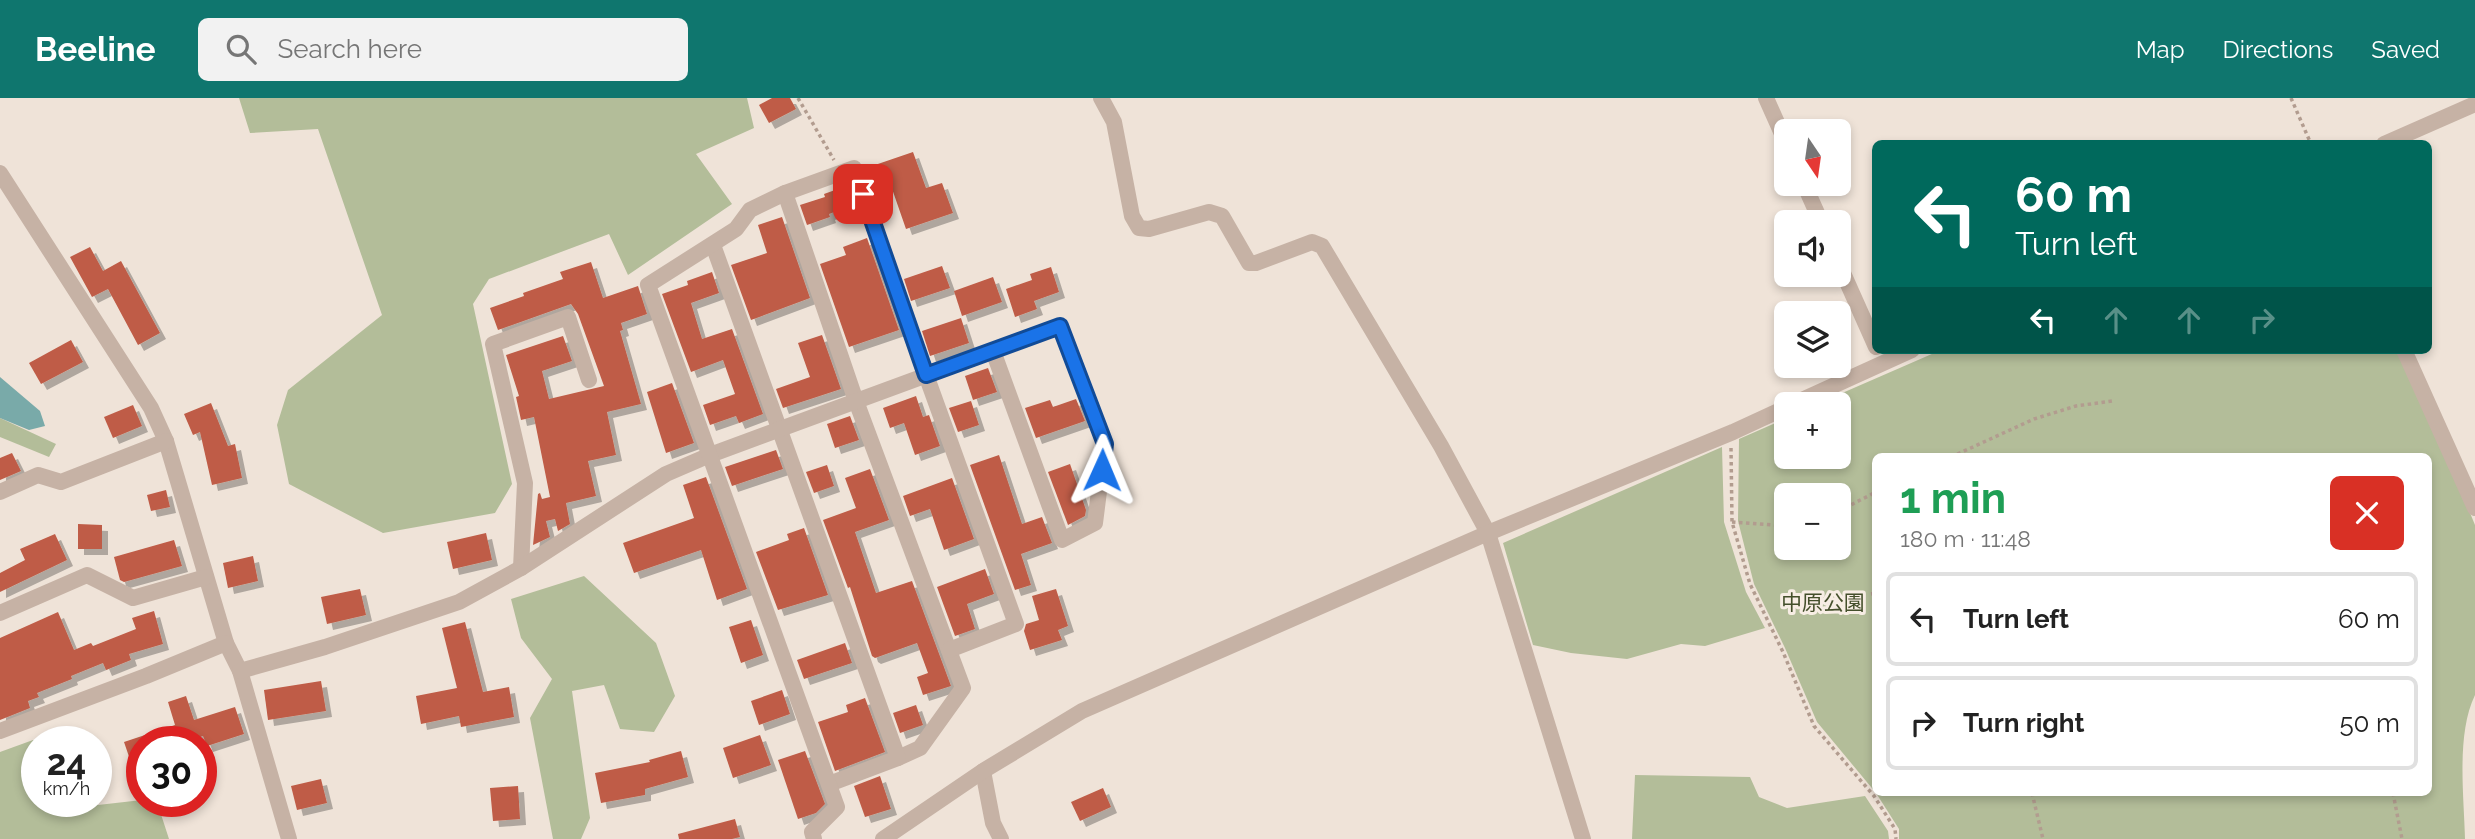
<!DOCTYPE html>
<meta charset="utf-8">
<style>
body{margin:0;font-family:Raleway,"Noto Sans JP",sans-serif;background:#f2f2f2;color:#222;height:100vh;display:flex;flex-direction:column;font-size:26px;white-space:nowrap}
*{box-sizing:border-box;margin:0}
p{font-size:23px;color:#767676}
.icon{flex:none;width:38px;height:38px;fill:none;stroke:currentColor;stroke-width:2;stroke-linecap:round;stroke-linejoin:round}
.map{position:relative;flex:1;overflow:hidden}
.panel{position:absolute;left:1872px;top:355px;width:560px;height:343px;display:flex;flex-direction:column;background:#fff;border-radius:10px;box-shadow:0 4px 10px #0003}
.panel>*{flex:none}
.top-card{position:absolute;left:1872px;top:42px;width:560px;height:214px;border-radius:10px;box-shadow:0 4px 10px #0003;background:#00695c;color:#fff;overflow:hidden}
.needle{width:46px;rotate:167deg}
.buttons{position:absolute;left:1774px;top:21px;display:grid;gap:14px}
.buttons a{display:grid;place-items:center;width:77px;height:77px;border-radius:10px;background:#fff;box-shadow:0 4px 10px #0003;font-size:35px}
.speed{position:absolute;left:21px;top:628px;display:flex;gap:14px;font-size:35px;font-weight:700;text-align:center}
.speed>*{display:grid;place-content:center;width:91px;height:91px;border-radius:50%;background:#fff;box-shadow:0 4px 10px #0003;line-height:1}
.speed small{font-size:18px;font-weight:400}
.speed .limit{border:10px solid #d22;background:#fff;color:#111}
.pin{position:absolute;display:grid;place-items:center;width:60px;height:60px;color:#fff;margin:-30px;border-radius:14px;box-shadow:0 4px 10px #0006}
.me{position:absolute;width:77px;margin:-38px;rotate:1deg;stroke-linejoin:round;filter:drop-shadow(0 0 5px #0008)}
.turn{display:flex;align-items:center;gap:24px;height:147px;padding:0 28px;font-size:32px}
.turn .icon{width:91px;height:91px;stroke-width:2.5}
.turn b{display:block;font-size:49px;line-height:60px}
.lanes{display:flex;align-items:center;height:66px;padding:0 28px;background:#0003;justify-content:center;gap:35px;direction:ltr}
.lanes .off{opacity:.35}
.round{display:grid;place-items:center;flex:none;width:74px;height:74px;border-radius:10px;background:#f2f2f2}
.summary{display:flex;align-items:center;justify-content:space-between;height:119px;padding:0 28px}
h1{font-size:42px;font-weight:700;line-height:52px;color:#1e9e55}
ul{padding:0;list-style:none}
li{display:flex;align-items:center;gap:21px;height:94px;margin:0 14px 10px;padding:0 14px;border:4px solid #e0e0e0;border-radius:10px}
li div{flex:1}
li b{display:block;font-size:26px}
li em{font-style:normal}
header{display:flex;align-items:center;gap:42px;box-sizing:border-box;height:98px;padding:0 35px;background:#0f766e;color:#fff}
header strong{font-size:33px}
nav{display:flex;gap:38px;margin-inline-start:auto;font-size:24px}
.search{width:490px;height:63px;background:#f2f2f2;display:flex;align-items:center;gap:18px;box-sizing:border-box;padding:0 24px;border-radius:10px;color:#767676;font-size:26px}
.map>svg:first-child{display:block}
.green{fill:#b3bd99;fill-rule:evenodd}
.water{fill:#79aaa9}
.building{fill:#bf5c46;filter:url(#shadow)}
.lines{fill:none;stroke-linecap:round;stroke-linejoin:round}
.path{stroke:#b29c8f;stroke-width:3.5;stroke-dasharray:3.5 3.5;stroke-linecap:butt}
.minor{stroke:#c6b2a5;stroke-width:16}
.route-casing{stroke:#114b97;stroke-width:18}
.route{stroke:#1a73e8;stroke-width:12}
.labels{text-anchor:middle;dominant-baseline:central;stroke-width:6;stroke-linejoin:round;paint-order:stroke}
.park-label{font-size:21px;fill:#444f2b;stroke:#f7ede4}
</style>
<header>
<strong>Beeline</strong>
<div class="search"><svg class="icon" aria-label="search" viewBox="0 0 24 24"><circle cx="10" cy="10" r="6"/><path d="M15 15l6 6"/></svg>Search here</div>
<nav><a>Map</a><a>Directions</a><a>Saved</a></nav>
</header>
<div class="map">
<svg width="2475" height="741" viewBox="0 0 2475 741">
<defs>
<filter id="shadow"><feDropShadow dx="6" dy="6" stdDeviation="0" flood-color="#0004"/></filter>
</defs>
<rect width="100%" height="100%" fill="#efe3d8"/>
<!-- green -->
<g class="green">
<path d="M 239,0 L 747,0 L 754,30 L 696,56 L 732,106 L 628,177 L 609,136 L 489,181 L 473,206 L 512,386 L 495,415 L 383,435 L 289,386 L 277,327 L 288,292 L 382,217 L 318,31 L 250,35 Z"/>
<path d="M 1941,252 L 2403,252 L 2475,427 L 2475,597 C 2456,636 2464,698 2465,741 L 1899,741 L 1899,731 L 1876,695 L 2429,695 L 2429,359 L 1876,359 L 1876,695 L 1817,624 L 1785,550 L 1754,486 L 1738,423 L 1739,341 L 1787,320 L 1787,359 L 1839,359 L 1839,306 L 1817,306 ZM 1787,397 L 1839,397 L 1839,450 L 1787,450 Z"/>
<path d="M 0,320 L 56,346 L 49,359 L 0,339 Z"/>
<path d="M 1722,349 L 1724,424 L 1746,494 L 1765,530 L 1705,548 L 1681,546 L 1627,561 L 1571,555 L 1533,547 L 1503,445 Z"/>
<path d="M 584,478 L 656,545 L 675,598 L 654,634 L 620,631 L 604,587 L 572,593 L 590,720 L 581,741 L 553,741 L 530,620 L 552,581 L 521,540 L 511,501 Z"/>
<path d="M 33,642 L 50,644 L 37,644 L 37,704 L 96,704 L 98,707 L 142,702 L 157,704 L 169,741 L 0,741 L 0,654 Z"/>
<path d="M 1635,677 L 1750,679 L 1759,699 L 1787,710 L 1865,698 L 1888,733 L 1889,741 L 1632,741 Z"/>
</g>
<!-- water -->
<path class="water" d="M 0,279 L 40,313 L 45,328 L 29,332 L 0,320 Z"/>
<!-- building -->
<g class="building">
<path d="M 772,0 L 790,0 L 796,11 L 769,25 L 759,7 Z"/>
<path d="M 913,54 L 926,90 L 942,85 L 953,115 L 906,131 L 890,85 L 880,88 L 872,68 Z"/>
<path d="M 849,87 L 856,106 L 829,116 L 830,119 L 807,127 L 800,107 L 825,99 L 824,96 Z"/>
<path d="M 782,119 L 810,200 L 751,222 L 731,167 L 767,155 L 758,127 Z"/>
<path d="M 867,140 L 899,232 L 849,249 L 820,166 L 846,157 L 843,149 Z"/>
<path d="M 90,149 L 103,173 L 121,163 L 160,235 L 138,247 L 108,191 L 92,199 L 70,159 Z"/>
<path d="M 591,164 L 603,200 L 638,188 L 647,216 L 621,225 L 623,232 L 620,233 L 641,306 L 607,314 L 616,357 L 588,363 L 596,398 L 566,405 L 570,426 L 558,433 L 555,421 L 546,423 L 550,439 L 533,447 L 538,396 L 540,395 L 542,401 L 550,399 L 534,319 L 521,322 L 516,299 L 519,298 L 506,257 L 563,238 L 572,263 L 542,273 L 549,301 L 604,288 L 578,216 L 571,206 L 498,232 L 490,210 L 524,198 L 523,195 L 563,181 L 560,174 Z"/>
<path d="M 942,168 L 950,190 L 911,203 L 904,181 Z"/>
<path d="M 1051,169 L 1059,194 L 1034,203 L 1037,211 L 1015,219 L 1006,191 L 1032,182 L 1030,176 Z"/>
<path d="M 712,174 L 719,195 L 691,205 L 702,241 L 732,231 L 763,316 L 739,325 L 736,318 L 710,327 L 703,307 L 735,296 L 723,262 L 691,274 L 662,196 L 688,187 L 687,183 Z"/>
<path d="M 993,179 L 1002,204 L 962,218 L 954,193 Z"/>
<path d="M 961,220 L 969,245 L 930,258 L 922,233 Z"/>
<path d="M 822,237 L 841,291 L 783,310 L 776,291 L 810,279 L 798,245 Z"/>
<path d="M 71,242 L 83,264 L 41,286 L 29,265 Z"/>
<path d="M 988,270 L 997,294 L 973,302 L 965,278 Z"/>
<path d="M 672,285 L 694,345 L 666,355 L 647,294 Z"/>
<path d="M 916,298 L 923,319 L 929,317 L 940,348 L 915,357 L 904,325 L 890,330 L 883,310 Z"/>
<path d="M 1076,301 L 1085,323 L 1036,340 L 1025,310 L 1050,302 L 1053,309 Z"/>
<path d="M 971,303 L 979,327 L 958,334 L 949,310 Z"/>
<path d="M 211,305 L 228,348 L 235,346 L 242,380 L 212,387 L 200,334 L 193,337 L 184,316 Z"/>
<path d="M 133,307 L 142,328 L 113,340 L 104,319 Z"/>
<path d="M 850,318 L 859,342 L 835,350 L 827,326 Z"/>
<path d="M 776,352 L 783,371 L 732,388 L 725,369 Z"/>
<path d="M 12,355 L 21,373 L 0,382 L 0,360 Z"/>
<path d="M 999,357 L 1022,426 L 1042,419 L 1052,445 L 1021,456 L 1031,487 L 1015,492 L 970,367 Z"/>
<path d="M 1070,366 L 1086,412 L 1085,418 L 1068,427 L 1048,374 Z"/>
<path d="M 827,367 L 834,388 L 814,395 L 806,374 Z"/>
<path d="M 870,371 L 889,422 L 855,434 L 876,495 L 912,483 L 951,588 L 923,597 L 917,579 L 928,575 L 917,545 L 875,560 L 872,558 L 850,489 L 848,490 L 823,422 L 856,410 L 845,380 Z"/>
<path d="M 706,379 L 747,491 L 717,502 L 701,452 L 634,475 L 623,445 L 694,420 L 683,387 Z"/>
<path d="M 952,380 L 974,441 L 944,452 L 930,411 L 910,418 L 903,398 Z"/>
<path d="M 166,392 L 170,409 L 151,413 L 147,397 Z"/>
<path d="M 78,426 L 102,427 L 102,451 L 78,451 Z"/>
<path d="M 804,430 L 828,497 L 778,512 L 756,454 L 789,442 L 787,436 Z"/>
<path d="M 486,435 L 492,462 L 453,471 L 447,444 Z"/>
<path d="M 55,436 L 67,462 L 0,494 L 0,475 L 25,462 L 20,451 Z"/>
<path d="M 174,442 L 182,468 L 124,484 L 120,482 L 114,459 Z"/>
<path d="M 253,458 L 258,483 L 228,490 L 223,465 Z"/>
<path d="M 985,471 L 994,496 L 967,506 L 975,531 L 955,538 L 937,489 Z"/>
<path d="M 360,491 L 366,517 L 327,526 L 321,499 Z"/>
<path d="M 1056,491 L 1068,528 L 1058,532 L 1062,542 L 1030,552 L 1024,533 L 1026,526 L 1039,522 L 1032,498 Z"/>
<path d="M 154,513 L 163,546 L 129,556 L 131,562 L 106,572 L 103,565 L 71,578 L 72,581 L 37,595 L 39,599 L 28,603 L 30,610 L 0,622 L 0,540 L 58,514 L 74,552 L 91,545 L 93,548 L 136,531 L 132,520 Z"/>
<path d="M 751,522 L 763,557 L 741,565 L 729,529 Z"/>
<path d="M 465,524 L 483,594 L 509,589 L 514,619 L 461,629 L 459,618 L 421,626 L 416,598 L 457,590 L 442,530 Z"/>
<path d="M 845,545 L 852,565 L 804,581 L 797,562 Z"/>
<path d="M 321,583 L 326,613 L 268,622 L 264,592 Z"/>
<path d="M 782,592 L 790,616 L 759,627 L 751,603 Z"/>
<path d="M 186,598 L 194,622 L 235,609 L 244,636 L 207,648 L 203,638 L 185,644 L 142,644 L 142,688 L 139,688 L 124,644 L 175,627 L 168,604 Z"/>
<path d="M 865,600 L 885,654 L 835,673 L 818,624 L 848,614 L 846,607 Z"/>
<path d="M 916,607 L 923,627 L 900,635 L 893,615 Z"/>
<path d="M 760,637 L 771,667 L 733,680 L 723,650 Z"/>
<path d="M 681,653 L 688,679 L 645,691 L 645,697 L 601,705 L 595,675 L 650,664 L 649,662 Z"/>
<path d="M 805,653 L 825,706 L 816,715 L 798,721 L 778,662 Z"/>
<path d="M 880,678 L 891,711 L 865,719 L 854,688 Z"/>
<path d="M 321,681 L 327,705 L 297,712 L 291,688 Z"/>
<path d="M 518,688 L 520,721 L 493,723 L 490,690 Z"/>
<path d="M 1103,690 L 1111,709 L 1080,723 L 1071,704 Z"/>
<path d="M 735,721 L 740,739 L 732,741 L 679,741 L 678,736 Z"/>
</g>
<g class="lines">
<!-- path -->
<g class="path">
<path d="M 798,0 L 834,62"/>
<path d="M 2291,0 L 2311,46"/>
<path d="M 1731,350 L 1732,424 L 1750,486 L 1783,554 L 1814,628 L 1874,698 L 1895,731 L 1896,741"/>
<path d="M 1951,359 L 2034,321 L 2076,308 L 2112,303"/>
<path d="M 1839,413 L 1876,394"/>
<path d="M 1732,424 L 1787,428"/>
<path d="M 1871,496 L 1876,495"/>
<path d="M 2032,695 L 2043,741"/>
<path d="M 2393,695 L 2402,741"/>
</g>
<!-- minor -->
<g class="minor">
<path d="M 1101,0 L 1114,24 L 1132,118 L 1139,130 L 1149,131 L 1209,114 L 1222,118 L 1249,165 L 1256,165 L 1312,144 L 1322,148 L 1441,348 L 1488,435 L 1583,741"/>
<path d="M 1766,0 L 1787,47"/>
<path d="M 2384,46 L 2475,6"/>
<path d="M 0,75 L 151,310 L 166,343 L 226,545 L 240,573 L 289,741"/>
<path d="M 1804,86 L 1821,124"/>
<path d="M 785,95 L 856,303 L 963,590 L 920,650 L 898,660"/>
<path d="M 713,147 L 898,660 L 829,686"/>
<path d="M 1839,166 L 1876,249"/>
<path d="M 2404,252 L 2475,410"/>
<path d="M 1793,306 L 1912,252"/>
<path d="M 0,394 L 38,377 L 61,384 L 166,343"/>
<path d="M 521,470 L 525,385 L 493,246 L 568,219 L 589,282"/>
<path d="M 0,515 L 87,477 L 133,500 L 206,479"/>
<path d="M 240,573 L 325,549 L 459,504 L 521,470 L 666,376 L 710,357 L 1060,228 L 1105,346 L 1095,425 L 1062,442 L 993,253"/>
<path d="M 0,633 L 146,578 L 226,545"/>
<path d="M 983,673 L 993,725 L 1001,741"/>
<path d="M 814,741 L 812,734 L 837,709 L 648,187 L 736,131 L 750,112 L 785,95 L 854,70 L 926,277 L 1016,526 L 949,552"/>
<path d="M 883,741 L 983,673 L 1082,613 L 1488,435 L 1733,334 L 1787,309"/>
</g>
</g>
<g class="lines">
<defs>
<path id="route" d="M 863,96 L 926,277 L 1060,228 L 1105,346 L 1102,372"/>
</defs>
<!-- route casing -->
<use href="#route" class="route-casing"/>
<!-- route -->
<use href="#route" class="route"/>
</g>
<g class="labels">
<!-- park labels -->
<g class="park-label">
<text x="1823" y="504">中原公園</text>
</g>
</g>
</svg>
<div class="buttons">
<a><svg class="needle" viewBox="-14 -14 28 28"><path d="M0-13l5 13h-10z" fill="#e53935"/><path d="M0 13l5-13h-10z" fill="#767676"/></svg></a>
<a><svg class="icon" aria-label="sound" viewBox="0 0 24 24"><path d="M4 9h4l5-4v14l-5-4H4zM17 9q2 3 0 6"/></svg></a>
<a><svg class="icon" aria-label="layers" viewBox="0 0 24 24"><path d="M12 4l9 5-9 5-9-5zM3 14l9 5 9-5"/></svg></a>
<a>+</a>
<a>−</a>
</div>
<div class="speed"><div>24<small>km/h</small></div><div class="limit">30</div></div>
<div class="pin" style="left:863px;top:96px;background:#d93025"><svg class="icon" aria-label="arrive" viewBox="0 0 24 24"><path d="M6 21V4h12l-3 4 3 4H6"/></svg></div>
<svg class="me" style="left:1102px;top:372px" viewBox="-20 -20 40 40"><path d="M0-17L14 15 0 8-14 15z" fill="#1a73e8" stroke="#fff" stroke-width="4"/></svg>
<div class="top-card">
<div class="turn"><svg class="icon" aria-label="left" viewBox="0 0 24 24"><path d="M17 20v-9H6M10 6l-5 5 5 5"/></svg><div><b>60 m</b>Turn left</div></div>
<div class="lanes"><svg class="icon" aria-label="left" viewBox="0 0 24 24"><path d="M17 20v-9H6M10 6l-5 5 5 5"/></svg><svg class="icon off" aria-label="ahead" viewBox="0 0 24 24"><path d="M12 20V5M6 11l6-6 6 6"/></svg><svg class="icon off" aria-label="ahead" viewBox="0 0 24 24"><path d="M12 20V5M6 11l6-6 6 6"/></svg><svg class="icon off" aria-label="right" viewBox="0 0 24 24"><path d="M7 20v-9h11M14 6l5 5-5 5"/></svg></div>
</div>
<section class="panel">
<div class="summary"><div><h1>1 min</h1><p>180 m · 11:48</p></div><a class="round" style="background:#d93025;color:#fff"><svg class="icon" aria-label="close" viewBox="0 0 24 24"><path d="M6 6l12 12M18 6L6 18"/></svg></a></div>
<ul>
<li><svg class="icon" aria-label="left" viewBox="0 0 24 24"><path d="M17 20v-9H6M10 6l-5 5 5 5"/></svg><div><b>Turn left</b></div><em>60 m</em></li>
<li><svg class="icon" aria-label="right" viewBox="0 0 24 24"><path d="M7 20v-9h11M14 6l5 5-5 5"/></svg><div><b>Turn right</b></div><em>50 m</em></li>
</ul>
</section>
</div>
